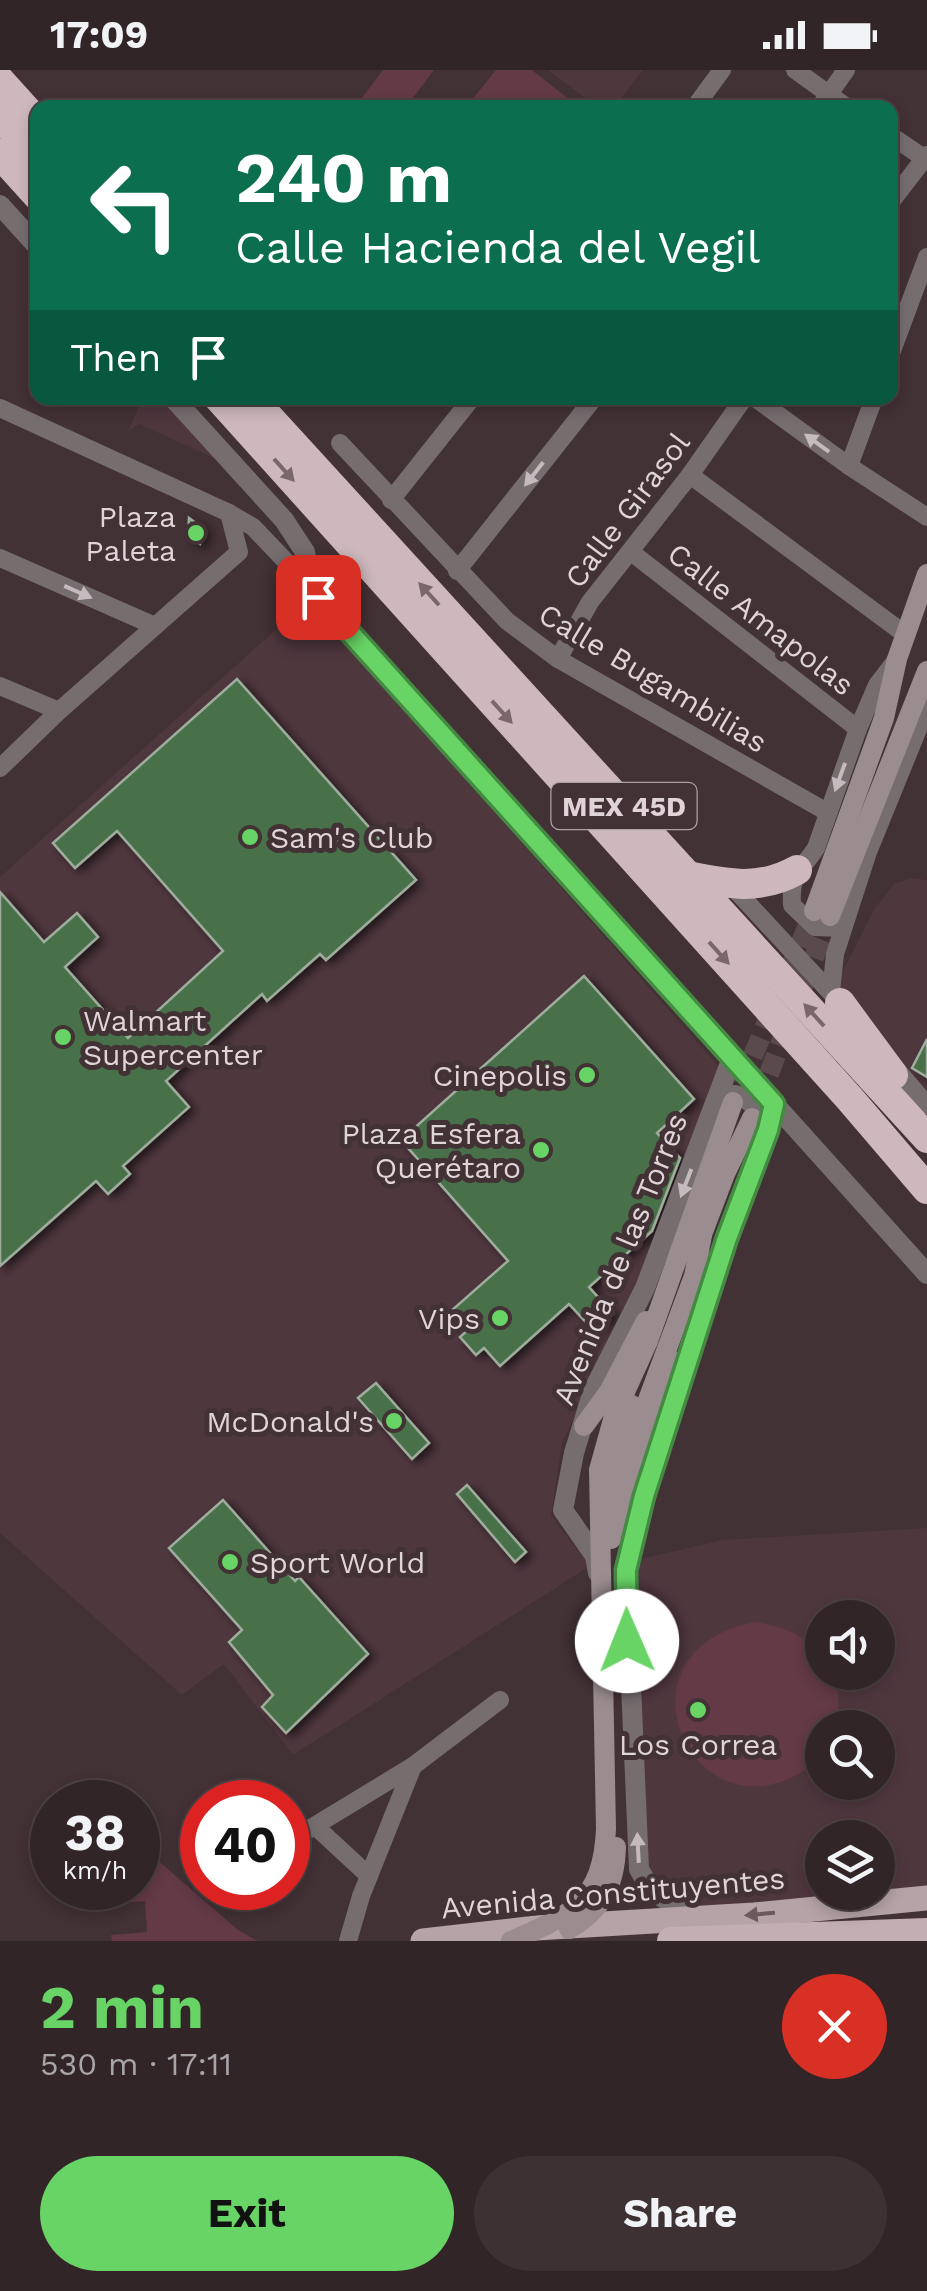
<!DOCTYPE html>
<meta charset="utf-8">
<style>
body{margin:0;font-family:"Work Sans",sans-serif;background:#3d3134;color:#f1f3f6;height:100vh;display:flex;flex-direction:column;font-size:38px;white-space:nowrap}
*{box-sizing:border-box;margin:0}
p{font-size:32px;color:#a8a5a8}
.icon{flex:none;width:55px;height:55px;fill:none;stroke:currentColor;stroke-width:2;stroke-linecap:round;stroke-linejoin:round}
.map{position:relative;height:1871px;overflow:hidden}
.side{display:flex;flex-direction:column;background:#322528;flex:1}
.side>*{flex:none}
.hud{position:absolute;left:30px;top:30px;width:868px;height:305px;border-radius:20px;box-shadow:0 5px 15px #0003,0 0 0 2px #4d4245;background:#0b6e4f;color:#fff;overflow:hidden}
.fabs{position:absolute;left:805px;top:1530px;display:grid;gap:20px}
.fabs a{display:grid;place-items:center;width:90px;height:90px;border-radius:50%;background:#322528;box-shadow:0 5px 15px #0003,0 0 0 2px #4d4245;font-size:50px}
.speed{position:absolute;left:30px;top:1710px;display:flex;gap:20px;font-size:50px;font-weight:700;text-align:center}
.speed>*{display:grid;place-content:center;width:130px;height:130px;border-radius:50%;background:#322528;box-shadow:0 5px 15px #0003,0 0 0 2px #4d4245;line-height:1}
.speed small{font-size:25px;font-weight:400}
.speed .limit{border:15px solid #d22;background:#fff;color:#111}
.pin{position:absolute;display:grid;place-items:center;width:85px;height:85px;color:#fff;margin:-42px;border-radius:20px;box-shadow:0 5px 15px #0006}
.me{position:absolute;width:110px;margin:-55px;rotate:359deg;stroke-linejoin:round;filter:drop-shadow(0 0 8px #0008)}
.turn{display:flex;align-items:center;gap:35px;height:210px;padding:0 40px;font-size:45px}
.turn .icon{width:130px;height:130px;stroke-width:2.5}
.turn b{display:block;font-size:70px;line-height:85px}
.then{display:flex;align-items:center;height:95px;padding:0 40px;background:#0003;gap:20px;font-size:38px}
.round{display:grid;place-items:center;flex:none;width:105px;height:105px;border-radius:52px;background:#3d3134}
.head{display:flex;align-items:center;justify-content:space-between;height:170px;padding:0 40px}
h1{font-size:60px;font-weight:700;line-height:75px;color:#68d465}
.button{display:flex;gap:20px;margin-top:auto;padding:20px 40px}
.button a{flex:1;height:115px;border-radius:60px;background:#68d465;color:#111;font-size:40px;font-weight:700;line-height:115px;text-align:center}
.button a+a{background:#3d3134;color:#f1f3f6}
.status{display:flex;justify-content:space-between;align-items:center;height:70px;padding:0 50px;background:#322528;direction:ltr}
.status svg{height:28px;fill:currentColor}
.map>svg:first-child{display:block}
.built{fill:#4f373e;fill-rule:evenodd}
.green{fill:#633a46}
.building{fill:#4a7148;stroke:#9fad9e;stroke-width:2.5;filter:url(#shadow)}
.lines{fill:none;stroke-linecap:round;stroke-linejoin:round}
.secondary-tunnel{stroke:#5a494d;stroke-width:20;stroke-dasharray:20 10;stroke-linecap:butt}
.minor{stroke:#766d6f;stroke-width:18}
.tertiary{stroke:#766d6f;stroke-width:20}
.secondary{stroke:#9a8c8f;stroke-width:20}
.primary{stroke:#b6a3a8;stroke-width:25}
.trunk{stroke:#c2aeb3;stroke-width:28}
.motorway{stroke:#ceb8be;stroke-width:30}
.secondary-bridge{stroke:#9a8c8f;stroke-width:20}
.oneway{fill:#c5babd}
.oneway2{fill:#7a676c}
.oneway3{fill:#6b595d}
.route-casing{stroke:#448a42;stroke-width:25}
.route{stroke:#68d465;stroke-width:18}
.poi-dot{fill:#68d465;stroke:#423135;stroke-width:4}
.labels{text-anchor:middle;dominant-baseline:central;stroke-width:10;stroke-linejoin:round;paint-order:stroke}
.shield{fill:#423135;stroke:#b0a3a6;stroke-width:2.5}
.shield-label{font-size:28px;font-weight:bold;fill:#dfd4d7}
.street-label{font-size:30px;fill:#dfd4d7;stroke:#423135}
.poi-label{font-size:30px;fill:#dfd4d7;stroke:#423135;text-anchor:end}
</style>
<div class="status"><b>17:09</b><svg viewBox="0 0 49 12"><path d="M0 12V9h3v3zM5 12V6h3v6zM10 12V3h3v9zM15 12V0h3v12zM26 1h20v11H26zM47 4h2v5h-2z"/></svg></div>
<div class="map">
<svg width="927" height="1871" viewBox="0 0 927 1871">
<defs>
<filter id="shadow"><feDropShadow dx="5.5" dy="3.5" stdDeviation="5" flood-color="#0009"/></filter>
</defs>
<rect width="100%" height="100%" fill="#423135"/>
<!-- built -->
<g class="built">
<path d="M 548,0 L 643,0 L 614,37 L 599,38 Z"/>
<path d="M 143,328 L 183,328 L 216,389 L 139,354 L 128,361 Z"/>
<path d="M 308,531 L 721,999 L 661,1160 L 562,1373 L 551,1446 L 590,1496 L 293,1685 L 224,1594 L 182,1625 L 0,1463 L 0,807 Z"/>
<path d="M 911,808 L 927,810 L 927,1024 L 835,917 L 875,838 L 894,814 Z"/>
<path d="M 927,1458 L 927,1828 L 694,1848 L 642,1809 L 628,1499 L 641,1489 L 722,1470 ZM 822,1548 L 878,1548 L 878,1602 L 822,1602 ZM 822,1658 L 878,1658 L 878,1712 L 822,1712 ZM 822,1768 L 878,1768 L 878,1822 L 822,1822 Z"/>
</g>
<!-- green -->
<g class="green">
<path d="M 383,0 L 434,0 L 406,37 L 355,37 Z"/>
<path d="M 496,0 L 532,0 L 579,37 L 466,37 Z"/>
<path d="M 754,1552 C 784,1556 802,1564 822,1586 L 822,1602 L 832,1603 C 840,1621 840,1638 836,1657 L 822,1658 L 821,1688 C 701,1791 599,1583 754,1552 Z"/>
<path d="M 155,1788 L 238,1860 L 258,1871 L 112,1871 L 111,1865 L 147,1862 L 145,1831 L 121,1833 L 120,1818 L 138,1818 L 138,1792 Z"/>
</g>
<!-- building -->
<g class="building">
<path d="M 189,448 L 204,459 L 200,474 L 188,468 Z"/>
<path d="M 237,609 L 416,810 L 326,890 L 320,884 L 267,931 L 262,924 L 166,1011 L 189,1037 L 123,1096 L 130,1104 L 108,1124 L 96,1111 L 0,1196 L 0,822 L 44,872 L 77,843 L 98,867 L 65,897 L 128,968 L 223,881 L 117,761 L 75,798 L 53,773 Z"/>
<path d="M 584,906 L 694,1029 L 657,1063 L 680,1088 L 652,1161 L 589,1217 L 613,1244 L 594,1261 L 569,1234 L 500,1296 L 484,1278 L 476,1285 L 460,1267 L 468,1260 L 451,1241 L 508,1191 L 401,1070 Z"/>
<path d="M 927,969 L 927,1007 L 912,998 Z"/>
<path d="M 376,1313 L 429,1373 L 412,1389 L 358,1328 Z"/>
<path d="M 467,1415 L 526,1482 L 515,1492 L 457,1424 Z"/>
<path d="M 223,1430 L 295,1511 L 299,1507 L 368,1584 L 286,1663 L 262,1637 L 273,1625 L 229,1572 L 242,1560 L 169,1478 Z"/>
</g>
<g class="lines">
<!-- secondary-tunnel -->
<g class="secondary-tunnel">
<path d="M 803,916 L 830,846"/>
<path d="M 741,1014 L 814,841"/>
<path d="M 758,1032 L 789,952"/>
</g>
<!-- minor -->
<g class="minor">
<path d="M 795,0 L 848,38"/>
<path d="M 694,38 L 722,0"/>
<path d="M 819,38 L 846,0"/>
<path d="M 890,65 L 927,90"/>
<path d="M 890,133 L 927,85"/>
<path d="M 890,286 L 927,187"/>
<path d="M 755,328 L 849,396 L 927,447"/>
<path d="M 0,338 L 229,443 L 253,457 L 313,520"/>
<path d="M 340,373 L 507,551 L 558,589 L 827,742"/>
<path d="M 849,396 L 874,328"/>
<path d="M 690,405 L 906,565"/>
<path d="M 391,430 L 472,328"/>
<path d="M 631,482 L 858,659"/>
<path d="M 0,488 L 155,556"/>
<path d="M 457,501 L 594,328"/>
<path d="M 558,589 L 590,532 L 690,405 L 744,328"/>
<path d="M 0,616 L 59,641"/>
<path d="M 0,698 L 59,641 L 239,482 L 229,443"/>
<path d="M 730,814 L 832,924"/>
<path d="M 843,858 L 815,857 L 792,835 C 790,803 801,801 816,778 L 858,659 L 877,615 L 897,589"/>
<path d="M 831,922 L 835,884 L 868,782 L 927,637"/>
<path d="M 891,993 L 927,1035"/>
<path d="M 315,1756 L 369,1806"/>
<path d="M 288,1772 L 413,1696 L 500,1630"/>
<path d="M 348,1871 L 361,1826 L 413,1696"/>
</g>
<!-- tertiary -->
<g class="tertiary">
<path d="M 0,135 L 38,177"/>
<path d="M 173,328 L 284,450 L 305,482 L 313,520 L 927,1204"/>
<path d="M 719,1026 C 747,1020 758,1037 768,1060"/>
<path d="M 722,1183 L 768,1060 L 773,1033"/>
<path d="M 598,1503 L 595,1486 L 563,1440 L 574,1383 L 593,1321 L 645,1218 L 732,988"/>
<path d="M 694,1848 L 651,1820 L 639,1799 L 626,1500 L 655,1388 L 710,1220"/>
</g>
<!-- secondary -->
<g class="secondary">
<path d="M 814,841 L 884,648 L 897,589 L 927,504"/>
<path d="M 830,846 L 927,601"/>
<path d="M 698,1175 L 725,1104 L 752,1048"/>
<path d="M 694,1238 L 727,1168"/>
<path d="M 648,1271 L 733,1032"/>
<path d="M 584,1356 L 610,1320 L 646,1251"/>
<path d="M 644,1426 L 631,1403 L 633,1370 L 694,1206 L 702,1165"/>
</g>
<!-- primary -->
<path class="primary" d="M 423,1871 L 536,1858 L 754,1845 L 927,1828"/>
<!-- trunk -->
<path class="trunk" d="M 671,1871 L 927,1862"/>
<!-- motorway -->
<g class="motorway">
<path d="M 0,11 L 38,53"/>
<path d="M 0,46 L 38,88"/>
<path d="M 0,84 L 38,126"/>
<path d="M 219,328 L 850,1029 L 927,1119"/>
<path d="M 251,328 L 927,1068"/>
<path d="M 687,806 C 727,814 760,821 797,800"/>
<path d="M 840,933 L 893,1005"/>
</g>
<!-- secondary-bridge -->
<g class="secondary-bridge">
<path d="M 621,1456 L 671,1290"/>
<path d="M 611,1469 C 615,1423 615,1378 632,1335"/>
<path d="M 569,1859 C 602,1840 615,1815 616,1777"/>
<path d="M 511,1871 C 571,1845 603,1831 606,1759 L 599,1400 L 614,1346 L 648,1271"/>
</g>
</g>
<!-- one-way arrows -->
<defs><path id="oneway-solid" d="M-6-.8H1V-3.2L6.5 0L1 3.2V.8H-6Z" transform="scale(2.5)"/></defs>
<g class="oneway">
<use href="#oneway-solid" transform="translate(817 373) rotate(-144)"/>
<use href="#oneway-solid" transform="translate(534 404) rotate(128)"/>
<use href="#oneway-solid" transform="translate(78 522) rotate(24)"/>
<use href="#oneway-solid" transform="translate(840 707) rotate(110)"/>
<use href="#oneway-solid" transform="translate(686 1113) rotate(111)"/>
<use href="#oneway-solid" transform="translate(638 1778) rotate(-93)"/>
</g>
<g class="oneway2">
<use href="#oneway-solid" transform="translate(284 400) rotate(48)"/>
<use href="#oneway-solid" transform="translate(429 524) rotate(-132)"/>
<use href="#oneway-solid" transform="translate(502 642) rotate(48)"/>
<use href="#oneway-solid" transform="translate(719 883) rotate(48)"/>
<use href="#oneway-solid" transform="translate(814 945) rotate(-132)"/>
</g>
<use class="oneway3" href="#oneway-solid" transform="translate(760 1844) rotate(175)"/>
<g class="lines">
<defs>
<path id="route" d="M 318,527 L 774,1034 L 768,1060 L 727,1168 L 644,1426 L 626,1500 L 627,1571"/>
</defs>
<!-- route casing -->
<use href="#route" class="route-casing"/>
<!-- route -->
<use href="#route" class="route"/>
</g>
<!-- markers -->
<g class="poi-dot">
<circle cx="196" cy="463" r="10"/>
<circle cx="250" cy="767" r="10"/>
<circle cx="63" cy="967" r="10"/>
<circle cx="587" cy="1005" r="10"/>
<circle cx="541" cy="1080" r="10"/>
<circle cx="500" cy="1248" r="10"/>
<circle cx="394" cy="1351" r="10"/>
<circle cx="230" cy="1492" r="10"/>
<circle cx="698" cy="1640" r="10"/>
</g>
<g class="labels">
<!-- shield labels -->
<rect class="shield" x="551.5" y="713" width="145" height="46" rx="8"/>
<g class="shield-label">
<text x="624" y="736">MEX 45D</text>
</g>
<!-- street labels -->
<g class="street-label">
<text transform="translate(627 440) rotate(-53)">Calle Girasol</text>
<text transform="translate(761 549) rotate(38)">Calle Amapolas</text>
<text transform="translate(653 608) rotate(31)">Calle Bugambilias</text>
<text transform="translate(620 1189) rotate(-68)">Avenida de las Torres</text>
<text transform="translate(613 1823) rotate(-5)">Avenida Constituyentes</text>
</g>
<!-- poi labels -->
<g class="poi-label">
<text x="176" y="446">Plaza<tspan x="176" dy="34">Paleta</tspan></text>
<text x="270" y="767" text-anchor="start">Sam's Club</text>
<text x="83" y="950" text-anchor="start">Walmart<tspan x="83" dy="34">Supercenter</tspan></text>
<text x="567" y="1005">Cinepolis</text>
<text x="521" y="1063">Plaza Esfera<tspan x="521" dy="34">Querétaro</tspan></text>
<text x="480" y="1248">Vips</text>
<text x="374" y="1351">McDonald's</text>
<text x="250" y="1492" text-anchor="start">Sport World</text>
<text x="698" y="1674" text-anchor="middle">Los Correa</text>
</g>
</g>
</svg>
<div class="fabs">
<a><svg class="icon" aria-label="sound" viewBox="0 0 24 24"><path d="M4 9h4l5-4v14l-5-4H4zM17 9q2 3 0 6"/></svg></a>
<a><svg class="icon" aria-label="search" viewBox="0 0 24 24"><circle cx="10" cy="10" r="6"/><path d="M15 15l6 6"/></svg></a>
<a><svg class="icon" aria-label="layers" viewBox="0 0 24 24"><path d="M12 4l9 5-9 5-9-5zM3 14l9 5 9-5"/></svg></a>
</div>
<div class="speed"><div>38<small>km/h</small></div><div class="limit">40</div></div>
<div class="pin" style="left:318px;top:527px;background:#d93025"><svg class="icon" aria-label="arrive" viewBox="0 0 24 24"><path d="M6 21V4h12l-3 4 3 4H6"/></svg></div>
<svg class="me" style="left:627px;top:1571px" viewBox="-20 -20 40 40"><circle r="19" fill="#fff"/><path d="M0-13L10 11 0 6-10 11z" fill="#68d465"/></svg>
<div class="hud">
<div class="turn"><svg class="icon" aria-label="left" viewBox="0 0 24 24"><path d="M17 20v-9H6M10 6l-5 5 5 5"/></svg><div><b>240 m</b>Calle Hacienda del Vegil</div></div>
<div class="then">Then<svg class="icon" aria-label="arrive" viewBox="0 0 24 24"><path d="M6 21V4h12l-3 4 3 4H6"/></svg></div>
</div>
</div>
<section class="side">
<div class="head"><div><h1>2 min</h1><p>530 m · 17:11</p></div><a class="round" style="background:#d93025;color:#fff"><svg class="icon" aria-label="close" viewBox="0 0 24 24"><path d="M6 6l12 12M18 6L6 18"/></svg></a></div>
<div class="button"><a>Exit</a><a>Share</a></div>
</section>
